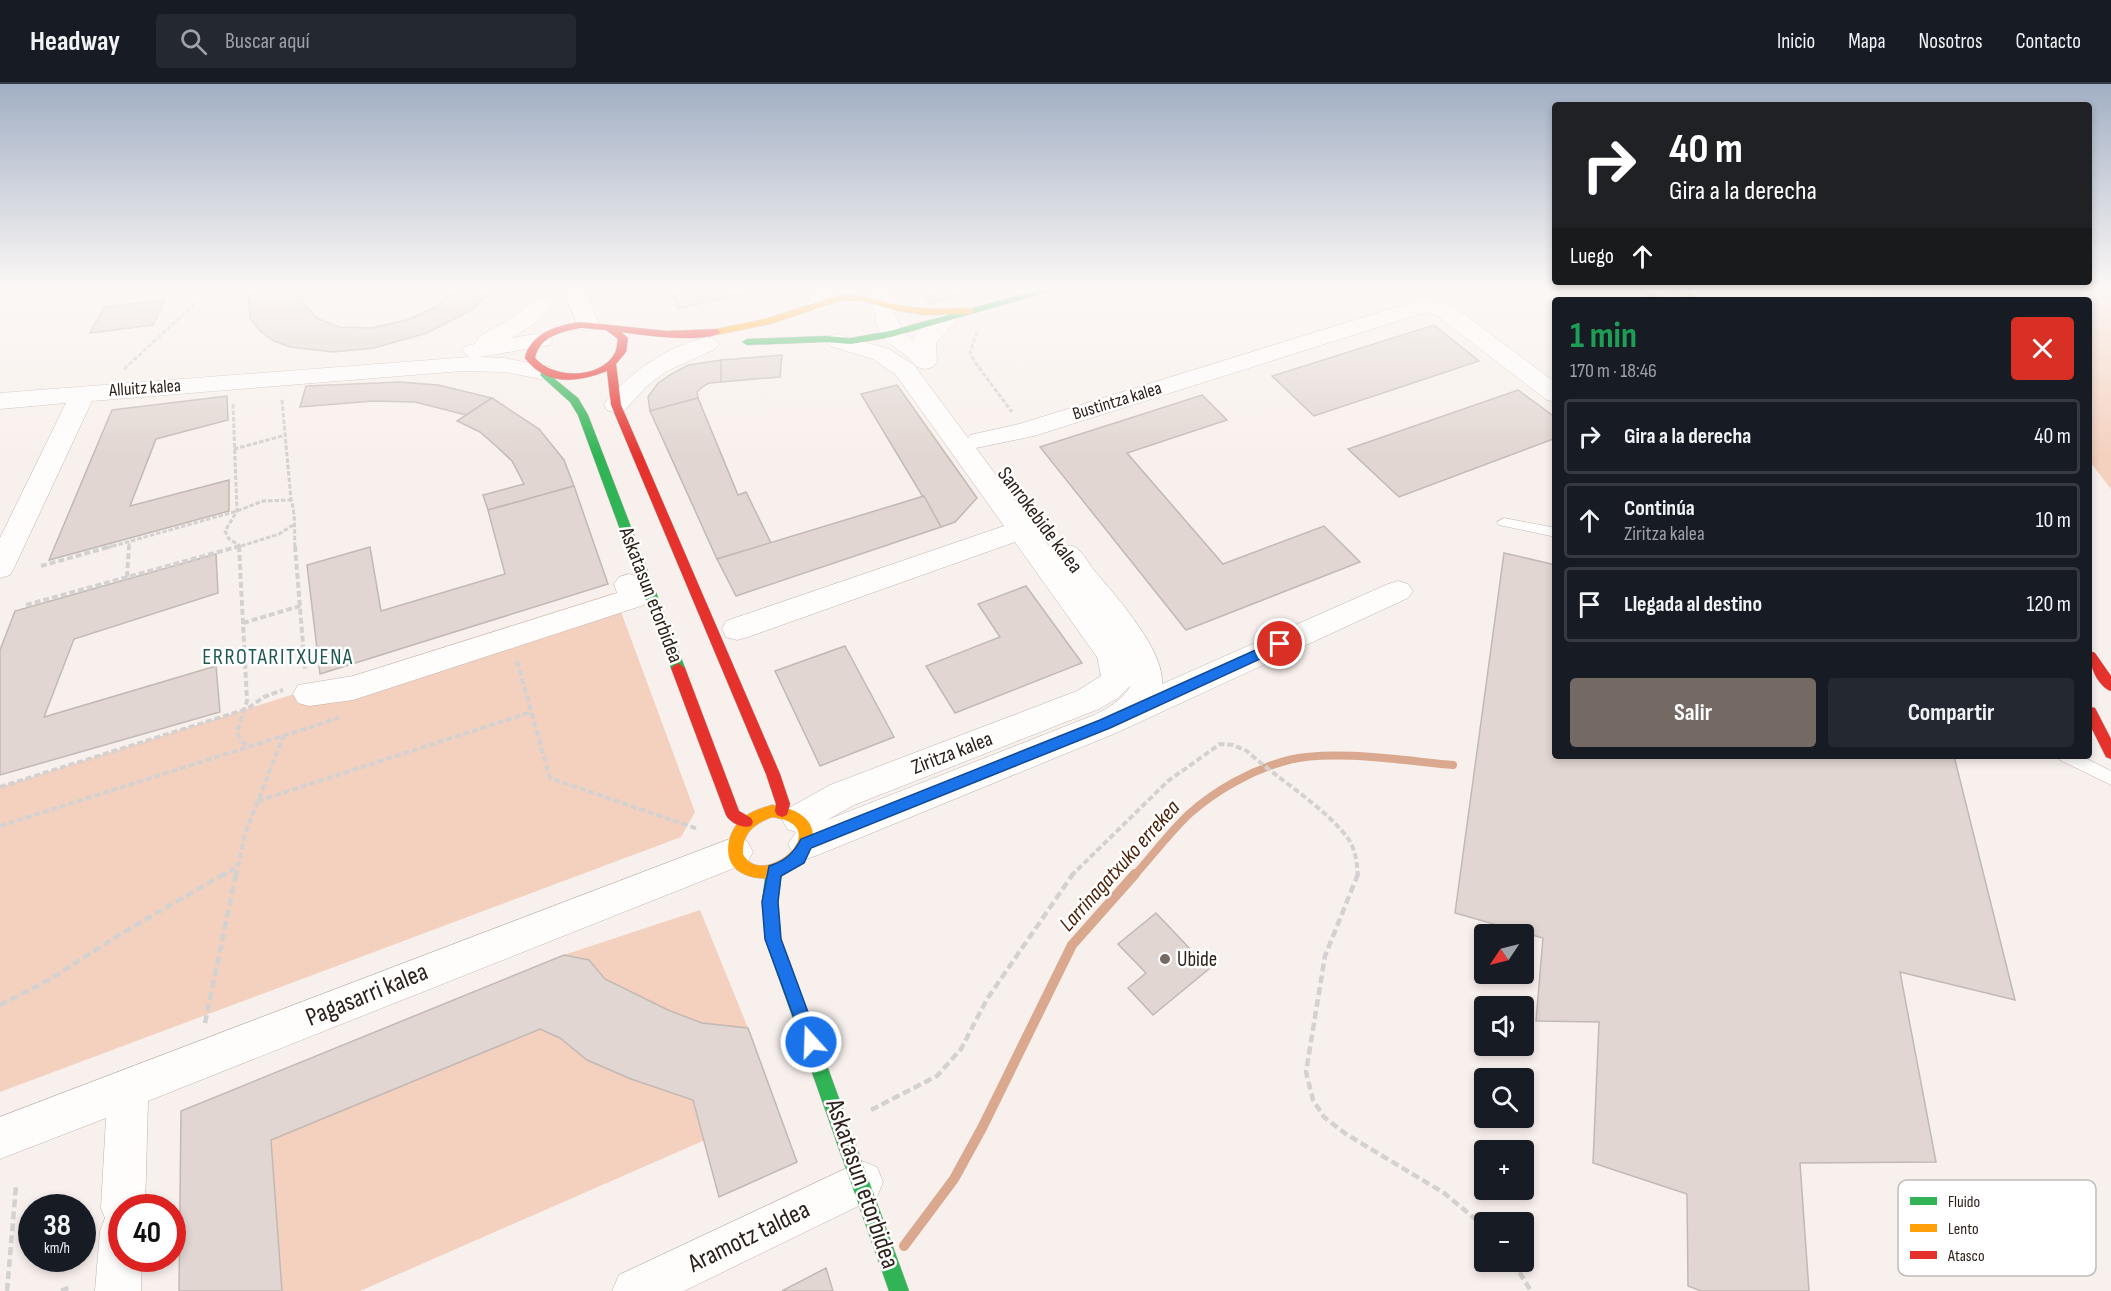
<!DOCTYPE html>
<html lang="es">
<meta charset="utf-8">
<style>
body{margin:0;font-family:"Sofia Sans Condensed",sans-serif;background:#242831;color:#f1f3f6;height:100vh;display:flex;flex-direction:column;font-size:22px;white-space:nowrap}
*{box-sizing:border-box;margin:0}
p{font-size:20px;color:#9ea1a6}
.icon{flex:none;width:33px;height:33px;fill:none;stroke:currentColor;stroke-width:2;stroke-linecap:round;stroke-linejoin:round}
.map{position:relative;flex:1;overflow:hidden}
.panel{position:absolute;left:1552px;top:213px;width:540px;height:462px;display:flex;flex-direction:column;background:#171b24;border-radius:6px;box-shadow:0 3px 9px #0003}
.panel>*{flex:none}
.banner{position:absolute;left:1552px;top:18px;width:540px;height:183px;border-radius:6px;box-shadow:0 3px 9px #0003;background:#202124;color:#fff;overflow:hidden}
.needle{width:39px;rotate:235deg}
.fabs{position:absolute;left:1474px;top:840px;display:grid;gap:12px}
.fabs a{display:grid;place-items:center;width:60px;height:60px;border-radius:6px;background:#171b24;box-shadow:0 3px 9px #0003;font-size:30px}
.speed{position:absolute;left:18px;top:1110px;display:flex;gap:12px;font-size:30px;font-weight:700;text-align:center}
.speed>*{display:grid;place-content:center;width:78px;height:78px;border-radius:50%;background:#171b24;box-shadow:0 3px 9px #0003;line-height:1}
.speed small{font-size:15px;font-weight:400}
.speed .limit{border:9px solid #d22;background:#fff;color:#111}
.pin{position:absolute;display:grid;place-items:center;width:51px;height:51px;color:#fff;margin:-26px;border:3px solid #fff;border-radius:50%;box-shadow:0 2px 6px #0007}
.me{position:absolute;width:66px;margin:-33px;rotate:340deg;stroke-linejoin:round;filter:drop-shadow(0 0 4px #0008)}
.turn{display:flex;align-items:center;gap:21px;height:126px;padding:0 18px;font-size:27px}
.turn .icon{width:78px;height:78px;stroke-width:2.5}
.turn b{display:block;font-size:42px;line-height:51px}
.then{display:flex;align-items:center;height:57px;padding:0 18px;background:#0003;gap:12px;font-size:22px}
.round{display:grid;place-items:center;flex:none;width:63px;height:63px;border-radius:6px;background:#242831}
.head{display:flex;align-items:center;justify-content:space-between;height:102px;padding:0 18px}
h1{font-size:36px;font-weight:700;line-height:45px;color:#1e9e55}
.action{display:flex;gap:12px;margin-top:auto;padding:12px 18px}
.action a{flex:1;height:69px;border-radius:6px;background:#756964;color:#fff;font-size:24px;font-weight:700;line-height:69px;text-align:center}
.action a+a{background:#242831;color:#f1f3f6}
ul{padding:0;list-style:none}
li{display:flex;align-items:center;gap:18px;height:75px;margin:0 12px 9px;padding:0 6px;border:3px solid #363941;border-radius:6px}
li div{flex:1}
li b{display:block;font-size:22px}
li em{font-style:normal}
header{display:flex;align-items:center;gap:36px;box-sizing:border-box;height:84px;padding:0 30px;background:#171b24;border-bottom:2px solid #363941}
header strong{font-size:28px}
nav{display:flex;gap:33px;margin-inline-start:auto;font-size:21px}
.search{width:420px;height:54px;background:#242831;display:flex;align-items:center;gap:15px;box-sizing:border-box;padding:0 21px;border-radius:6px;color:#9ea1a6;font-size:22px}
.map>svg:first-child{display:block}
.green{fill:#f4d0be}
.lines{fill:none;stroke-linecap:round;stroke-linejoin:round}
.stream-far1{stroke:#daa88f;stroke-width:8}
.stream{stroke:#daa88f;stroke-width:10}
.building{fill:#e1d6d1;stroke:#c3b9b4;stroke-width:1.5}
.lane-casing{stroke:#bfb5b0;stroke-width:1}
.street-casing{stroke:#bfb5b0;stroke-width:1}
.fast-casing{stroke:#bfb5b0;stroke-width:1}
.slow-casing{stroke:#bfb5b0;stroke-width:1}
.jam-casing{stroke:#bfb5b0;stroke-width:1}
.path-far2{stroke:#d4d2d1;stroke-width:3;stroke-dasharray:4.5 2;stroke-linecap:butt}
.path-far1{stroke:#d4d2d1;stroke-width:4;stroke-dasharray:6 3;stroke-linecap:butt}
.path{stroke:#d4d2d1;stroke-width:4.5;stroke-dasharray:8 4;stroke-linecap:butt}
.lane{fill:#fefdfc;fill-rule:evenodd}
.street{fill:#fefdfc;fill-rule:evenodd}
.fast{fill:#30b455;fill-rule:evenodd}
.slow{fill:#ff9f0a;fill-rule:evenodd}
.jam{fill:#e5322d;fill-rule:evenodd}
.route{fill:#1a73e8;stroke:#114b97;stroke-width:1.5}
.poi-dot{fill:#756964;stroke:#fff;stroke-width:2}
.labels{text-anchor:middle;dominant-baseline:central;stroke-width:5;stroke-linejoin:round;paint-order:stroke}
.far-street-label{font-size:18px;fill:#2e211a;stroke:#fff}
.street-label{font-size:21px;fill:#2e211a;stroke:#fff}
.poi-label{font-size:21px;fill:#2e211a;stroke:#fff;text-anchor:start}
.neighbourhood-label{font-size:22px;letter-spacing:1.5px;fill:#1f5851;stroke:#fff}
.water-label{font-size:22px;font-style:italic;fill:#491d04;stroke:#fff}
.near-street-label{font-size:26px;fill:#2e211a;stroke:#fff}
.key{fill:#fff;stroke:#c0bcba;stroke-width:1.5}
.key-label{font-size:16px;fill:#2e211a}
</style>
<header>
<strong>Headway</strong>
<div class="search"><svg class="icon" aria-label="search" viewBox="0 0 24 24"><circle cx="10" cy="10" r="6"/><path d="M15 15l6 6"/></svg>Buscar aquí</div>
<nav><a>Inicio</a><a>Mapa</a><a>Nosotros</a><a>Contacto</a></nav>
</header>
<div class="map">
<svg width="2111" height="1207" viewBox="0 0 2111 1207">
<rect width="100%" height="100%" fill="#f8f0ec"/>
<!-- green -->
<g class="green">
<path d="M 1867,204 L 2111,204 L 2111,405 L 2090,378 L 2090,216 L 1893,216 Z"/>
<path d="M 614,509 L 695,728 L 681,753 L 0,1008 L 0,703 Z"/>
<path d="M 700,826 L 748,944 L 702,939 L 668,926 L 605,895 L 588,876 L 564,871 Z"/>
<path d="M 540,945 L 560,954 L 587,976 L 631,995 L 693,1016 L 705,1056 L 360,1207 L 282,1207 L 271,1056 Z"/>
</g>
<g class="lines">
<!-- stream-far1 -->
<path class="stream-far1" d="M 1134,792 C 1152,772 1169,749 1189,730 C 1216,706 1253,685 1289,676 C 1332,665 1407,677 1453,681"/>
<!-- stream -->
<path class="stream" d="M 904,1162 L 954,1095 L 982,1044 L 1072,861 L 1135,790"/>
</g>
<!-- building -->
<g class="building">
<path d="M 248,204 L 299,204 L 302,218 L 317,234 L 339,243 L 372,244 L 407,236 L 436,223 L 458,204 L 494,204 L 472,226 L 427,249 L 374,264 L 333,268 L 290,263 L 274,257 L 260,247 L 250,234 Z"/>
<path d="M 669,204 L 767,204 L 678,225 Z"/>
<path d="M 924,204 L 969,204 L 972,207 L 932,220 L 923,212 L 931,209 Z"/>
<path d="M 165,216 L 153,241 L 90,249 L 104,223 Z"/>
<path d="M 1434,241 L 1479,277 L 1314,332 L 1272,292 Z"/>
<path d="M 782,271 L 780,293 L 721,298 L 721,276 Z"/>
<path d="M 721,276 L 721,298 L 709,299 L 702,303 L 697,308 L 698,314 L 650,327 L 648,313 L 658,299 L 670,291 L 688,281 Z"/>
<path d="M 400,298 L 438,301 L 492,314 L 466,331 L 415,318 L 373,317 L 300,323 L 306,302 Z"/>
<path d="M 897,301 L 977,414 L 955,438 L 941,443 L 861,310 Z"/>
<path d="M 1518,306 L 1556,334 L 1556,354 L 1399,413 L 1348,365 Z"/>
<path d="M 1202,311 L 1227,336 L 1127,369 L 1223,480 L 1324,442 L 1360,478 L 1186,546 L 1040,363 Z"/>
<path d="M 227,312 L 228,336 L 156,355 L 130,422 L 229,396 L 229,427 L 49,476 L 112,326 Z"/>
<path d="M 492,314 L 539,345 L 564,376 L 574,402 L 488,426 L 483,411 L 524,400 L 512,377 L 496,362 L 480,348 L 457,337 Z"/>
<path d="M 698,314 L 738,411 L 746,408 L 771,459 L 717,475 L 650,327 Z"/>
<path d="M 574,402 L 608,500 L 320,590 L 307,481 L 370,463 L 381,527 L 505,490 L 488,426 Z"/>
<path d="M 924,412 L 941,443 L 736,512 L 717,475 Z"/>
<path d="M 1504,469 L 1556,481 L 1556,672 L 1954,672 L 2015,916 L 1900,888 L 1936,1078 L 1800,1079 L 1809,1207 L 1701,1207 L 1688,1202 L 1687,1110 L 1593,1079 L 1599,938 L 1536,937 L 1543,854 L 1455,829 Z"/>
<path d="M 216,470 L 218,509 L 74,555 L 44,633 L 216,582 L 220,628 L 0,691 L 0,566 L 15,527 Z"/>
<path d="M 1026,502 L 1082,579 L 955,629 L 926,582 L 1000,553 L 978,520 Z"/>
<path d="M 845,562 L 894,653 L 820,682 L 775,587 Z"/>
<path d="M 1156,829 L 1209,885 L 1153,931 L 1128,904 L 1146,889 L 1118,860 Z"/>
<path d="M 564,871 L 589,876 L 605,895 L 668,926 L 702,939 L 748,944 L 797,1078 L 719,1113 L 693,1016 L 631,995 L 587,976 L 560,954 L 540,945 L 271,1056 L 282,1207 L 179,1207 L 181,1027 Z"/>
<path d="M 826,1184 L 833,1207 L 782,1207 Z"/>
</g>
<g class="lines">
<defs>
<g id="lane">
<path d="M 1504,434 L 1556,444 L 1556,453 L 1499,441 L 1497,438 Z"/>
<path d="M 2058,672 L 2081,672 L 2111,687 L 2111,701 L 2060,676 Z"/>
</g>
<g id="street">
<path d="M 562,204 L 584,204 L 599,240 L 595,245 L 587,247 L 579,245 Z"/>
<path d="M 816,204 L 838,204 L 826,226 L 818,228 L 810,226 L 807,221 Z"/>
<path d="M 868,204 L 890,204 L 896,227 L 895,230 L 902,247 L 913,256 C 922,241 935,227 953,231 L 957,236 L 936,259 L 937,278 L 933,283 L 925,285 L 917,283 C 901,261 885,268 875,234 L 876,231 Z"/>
<path d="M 542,213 L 550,215 L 553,220 C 543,234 527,245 512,254 L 541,249 L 549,251 L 553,256 L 549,261 L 480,273 L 504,274 L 550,283 L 553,288 L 550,293 L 541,295 L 504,288 L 462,287 L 92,317 L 14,484 L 10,491 L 0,494 L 0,454 L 66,319 L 0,325 L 0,309 L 469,273 L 462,267 L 466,262 L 475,260 C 480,248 499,243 510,235 C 521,228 529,217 542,213 Z"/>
<path d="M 1426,214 L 1452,221 L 1556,299 L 1556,318 L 1547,316 L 1436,231 L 1426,228 L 1034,352 L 976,364 L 1054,469 L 1057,464 C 1063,462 1069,460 1075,463 C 1082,467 1088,478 1093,485 C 1115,511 1165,566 1162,600 L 1388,500 L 1398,497 L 1408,500 L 1413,507 L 1408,514 L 1116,649 L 818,771 L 806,775 L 794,771 L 788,760 L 796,748 L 787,745 L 782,735 L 787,725 L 830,701 L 1077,607 L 1101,592 L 1097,573 L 1015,458 L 748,553 L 737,556 L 726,553 L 722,545 L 726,537 L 1004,442 L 896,291 L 873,275 L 830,262 L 826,257 L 830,252 L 838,250 L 889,265 L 914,281 L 968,354 L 970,351 L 1019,340 ZM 1131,601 C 1123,616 1108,624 1094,631 L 827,736 L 854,721 L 1099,625 L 1118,614 Z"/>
<path d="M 707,253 L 715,255 L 719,260 L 715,265 L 665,288 L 646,303 L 625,326 L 616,329 L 607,326 L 604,321 L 607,316 C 635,285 666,263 707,253 Z"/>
<path d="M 629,490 L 639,493 L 649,514 L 644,521 L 353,616 L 309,622 L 298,619 L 293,610 L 298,601 L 353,592 L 617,509 L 614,500 L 619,493 Z"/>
<path d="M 735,753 L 747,757 L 753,768 L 747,779 L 148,1017 L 145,1124 L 122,1124 L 122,1174 L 142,1174 L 141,1207 L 95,1207 L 100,1147 L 105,1134 L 101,1124 L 106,1034 L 0,1075 L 0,1033 Z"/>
<path d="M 862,1077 L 877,1083 L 883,1098 L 877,1113 L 684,1207 L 612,1207 L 619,1191 Z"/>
</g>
<g id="fast">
<path d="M 1045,204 L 1061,204 L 891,253 L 851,260 L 825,258 L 747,261 L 742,258 L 747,255 L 825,252 L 851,254 L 890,247 Z"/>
<path d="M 545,287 L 578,314 L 588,331 L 685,584 L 683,588 L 678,589 L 671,584 L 578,331 L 570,318 L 541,292 L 540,290 Z"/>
<path d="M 774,780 L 779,782 L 782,787 L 778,818 L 781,855 L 909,1207 L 889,1207 L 765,855 L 762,818 L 766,787 L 769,782 Z"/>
</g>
<g id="slow">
<path d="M 1635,204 L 1646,204 L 1663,216 L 1652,216 Z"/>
<path d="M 1672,204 L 1684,204 L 1701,216 L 1689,216 Z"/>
<path d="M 842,210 C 862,211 879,217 898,221 C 922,226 946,225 970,224 L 975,227 L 970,230 L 925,231 L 898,227 L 862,217 L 843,216 L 770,240 L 716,251 L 711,248 L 716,245 L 765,235 Z"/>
<path d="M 772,721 C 856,732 793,816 742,789 C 720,778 727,747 743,734 C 751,727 762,724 772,721 ZM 772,733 C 839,742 762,808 743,770 C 742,749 754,740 772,733 Z"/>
</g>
<g id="jam">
<path d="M 581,238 L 667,247 L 716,245 L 721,248 C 705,260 642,251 621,248 L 628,254 L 626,268 L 616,280 L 621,321 L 780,690 L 790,720 L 787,731 L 782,733 L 777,731 L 775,727 L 776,720 L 766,690 L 611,321 L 607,287 C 577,299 545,302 525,274 C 530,249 558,241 581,238 ZM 581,244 L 606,246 L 618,255 C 617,259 617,265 615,269 C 600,296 553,295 535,274 C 539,253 562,247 581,244 Z"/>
<path d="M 2090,567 L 2095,569 L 2111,592 L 2111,607 C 2097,602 2089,581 2090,567 Z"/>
<path d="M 678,579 L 685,584 L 739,727 L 751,734 L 753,738 L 751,742 C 743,745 730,739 726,731 L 671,584 Z"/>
<path d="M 2090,623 L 2095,624 L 2111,655 L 2111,675 L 2106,673 L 2090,641 Z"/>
</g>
</defs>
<!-- lane casing -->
<use href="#lane" class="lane-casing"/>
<!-- street casing -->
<use href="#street" class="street-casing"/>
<!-- fast casing -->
<use href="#fast" class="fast-casing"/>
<!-- slow casing -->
<use href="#slow" class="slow-casing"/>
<!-- jam casing -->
<use href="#jam" class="jam-casing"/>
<!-- path-far2 -->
<g class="path-far2">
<path d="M 977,248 L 970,268 L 974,277 L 1012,328"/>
<path d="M 124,285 L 212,204"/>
<path d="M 282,316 L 291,416 C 296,431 294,448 295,464"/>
<path d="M 233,320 L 237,427 L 225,447 L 229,455 L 239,461 L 239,464"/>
<path d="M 234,365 L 286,351"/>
<path d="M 106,464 L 237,427 L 263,417 L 291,416"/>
<path d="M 129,464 L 129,457"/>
<path d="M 235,464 L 279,450 L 293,441"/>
</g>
<!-- path-far1 -->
<g class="path-far1">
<path d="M 239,462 L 247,617 L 237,647 L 241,657 L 249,662"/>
<path d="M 295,462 L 305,585"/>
<path d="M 41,482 L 112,462"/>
<path d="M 127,493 L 129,462"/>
<path d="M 26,521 L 240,462"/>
<path d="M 243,539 L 300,522"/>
<path d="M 517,577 L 550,694 L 698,745"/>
<path d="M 0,703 L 247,625 L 264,613 L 283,606"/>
<path d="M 258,717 L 531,628"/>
<path d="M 0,742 L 339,634"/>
<path d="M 222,792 L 237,783"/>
<path d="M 236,792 L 245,750 L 283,653"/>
<path d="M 1071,792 L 1168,697 L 1220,660 L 1233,661 L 1247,667 C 1276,694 1328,725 1349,756 C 1356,767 1357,780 1358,792"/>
</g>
<!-- path -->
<g class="path">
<path d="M 1358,790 L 1325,872 L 1306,988 L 1313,1016 L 1324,1033 L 1346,1050 L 1444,1109 L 1485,1143"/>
<path d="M 0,921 L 47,897 L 124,848 L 224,790"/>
<path d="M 205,939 L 236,790"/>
<path d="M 871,1026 L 937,992 L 961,965 L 987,915 L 1073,790"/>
<path d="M 1513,1178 L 1531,1207"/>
<path d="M 7,1207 L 16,1102"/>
<path d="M 61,1207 L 70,1203"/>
</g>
<!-- lane -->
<use href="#lane" class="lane"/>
<!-- street -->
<use href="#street" class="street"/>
<!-- fast -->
<use href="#fast" class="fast"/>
<!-- slow -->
<use href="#slow" class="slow"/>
<!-- jam -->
<use href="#jam" class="jam"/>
</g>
<!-- sky -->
<linearGradient id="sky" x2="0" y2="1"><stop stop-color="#a2afc4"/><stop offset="0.55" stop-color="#fcf8f6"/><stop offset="1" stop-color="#fcf8f6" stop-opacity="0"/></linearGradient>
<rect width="2111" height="373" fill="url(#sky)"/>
<!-- route -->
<path class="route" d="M 1280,555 L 1284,557 L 1286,560 L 1284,564 L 1110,644 L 811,764 L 804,779 L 781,792 L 778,818 L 781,855 L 819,958 L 817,964 L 811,966 L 805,964 L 765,855 L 762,818 L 769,782 C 785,777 793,770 801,755 L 1100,636 Z"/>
<!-- markers -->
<circle class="poi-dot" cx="1165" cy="875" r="6"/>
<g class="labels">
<!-- far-street labels -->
<g class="far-street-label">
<text transform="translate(145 304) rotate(-4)">Alluitz kalea</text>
<text transform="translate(1117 317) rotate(-17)">Bustintza kalea</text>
</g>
<!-- street labels -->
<g class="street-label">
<text transform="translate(1040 436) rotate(53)">Sanrokebide kalea</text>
<text transform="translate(651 511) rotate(69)">Askatasun etorbidea</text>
<text transform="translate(952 669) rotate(-21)">Ziritza kalea</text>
</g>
<!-- poi labels -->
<g class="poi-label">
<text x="1177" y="875">Ubide</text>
</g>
<!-- neighbourhood labels -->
<g class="neighbourhood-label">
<text x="278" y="573">ERROTARITXUENA</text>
</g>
<!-- water labels -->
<g class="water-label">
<text transform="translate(1120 782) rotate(-48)">Larrinagatxuko errekea</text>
</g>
<!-- near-street labels -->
<g class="near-street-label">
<text transform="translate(367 911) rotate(-22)">Pagasarri kalea</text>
<text transform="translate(862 1100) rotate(71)">Askatasun etorbidea</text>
<text transform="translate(749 1153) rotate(-26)">Aramotz taldea</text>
</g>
</g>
<!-- legend -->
<rect x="1898" y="1096" width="198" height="96" rx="9" class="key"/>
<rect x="1910" y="1113" width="27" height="8" fill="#30b455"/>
<rect x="1910" y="1140" width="27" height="8" fill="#ff9f0a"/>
<rect x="1910" y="1167" width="27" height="8" fill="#e5322d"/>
<g class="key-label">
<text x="1948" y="1123">Fluido</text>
<text x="1948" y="1150">Lento</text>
<text x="1948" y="1177">Atasco</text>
</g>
</svg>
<div class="fabs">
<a><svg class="needle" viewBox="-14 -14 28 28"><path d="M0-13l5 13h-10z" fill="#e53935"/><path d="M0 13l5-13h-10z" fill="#9ea1a6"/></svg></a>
<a><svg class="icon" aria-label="sound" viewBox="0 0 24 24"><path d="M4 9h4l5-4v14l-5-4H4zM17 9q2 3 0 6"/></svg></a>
<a><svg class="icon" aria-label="search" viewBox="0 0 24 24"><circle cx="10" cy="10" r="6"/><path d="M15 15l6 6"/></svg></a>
<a>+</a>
<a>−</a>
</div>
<div class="speed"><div>38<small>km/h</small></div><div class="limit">40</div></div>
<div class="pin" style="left:1280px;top:560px;background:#d93025"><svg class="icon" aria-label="arrive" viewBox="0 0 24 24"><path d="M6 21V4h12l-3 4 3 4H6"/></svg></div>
<svg class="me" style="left:811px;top:958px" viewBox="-20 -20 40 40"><circle r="17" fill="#1a73e8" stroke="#fff" stroke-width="3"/><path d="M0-11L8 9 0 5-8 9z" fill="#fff"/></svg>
<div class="banner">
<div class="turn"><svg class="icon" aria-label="right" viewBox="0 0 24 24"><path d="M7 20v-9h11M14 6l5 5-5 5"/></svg><div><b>40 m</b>Gira a la derecha</div></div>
<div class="then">Luego<svg class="icon" aria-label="ahead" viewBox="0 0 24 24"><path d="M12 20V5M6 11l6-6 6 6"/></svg></div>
</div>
<section class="panel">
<div class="head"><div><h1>1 min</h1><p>170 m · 18:46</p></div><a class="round" style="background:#d93025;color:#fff"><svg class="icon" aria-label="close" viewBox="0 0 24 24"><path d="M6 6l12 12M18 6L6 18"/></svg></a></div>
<ul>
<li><svg class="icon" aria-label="right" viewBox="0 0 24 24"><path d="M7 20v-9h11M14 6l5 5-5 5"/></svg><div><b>Gira a la derecha</b></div><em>40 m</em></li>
<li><svg class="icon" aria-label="ahead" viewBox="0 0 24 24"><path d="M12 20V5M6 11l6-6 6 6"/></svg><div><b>Continúa</b><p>Ziritza kalea</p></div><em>10 m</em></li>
<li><svg class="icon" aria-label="arrive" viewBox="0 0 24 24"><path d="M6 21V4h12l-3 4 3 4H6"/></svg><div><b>Llegada al destino</b></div><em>120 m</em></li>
</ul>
<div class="action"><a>Salir</a><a>Compartir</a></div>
</section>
</div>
